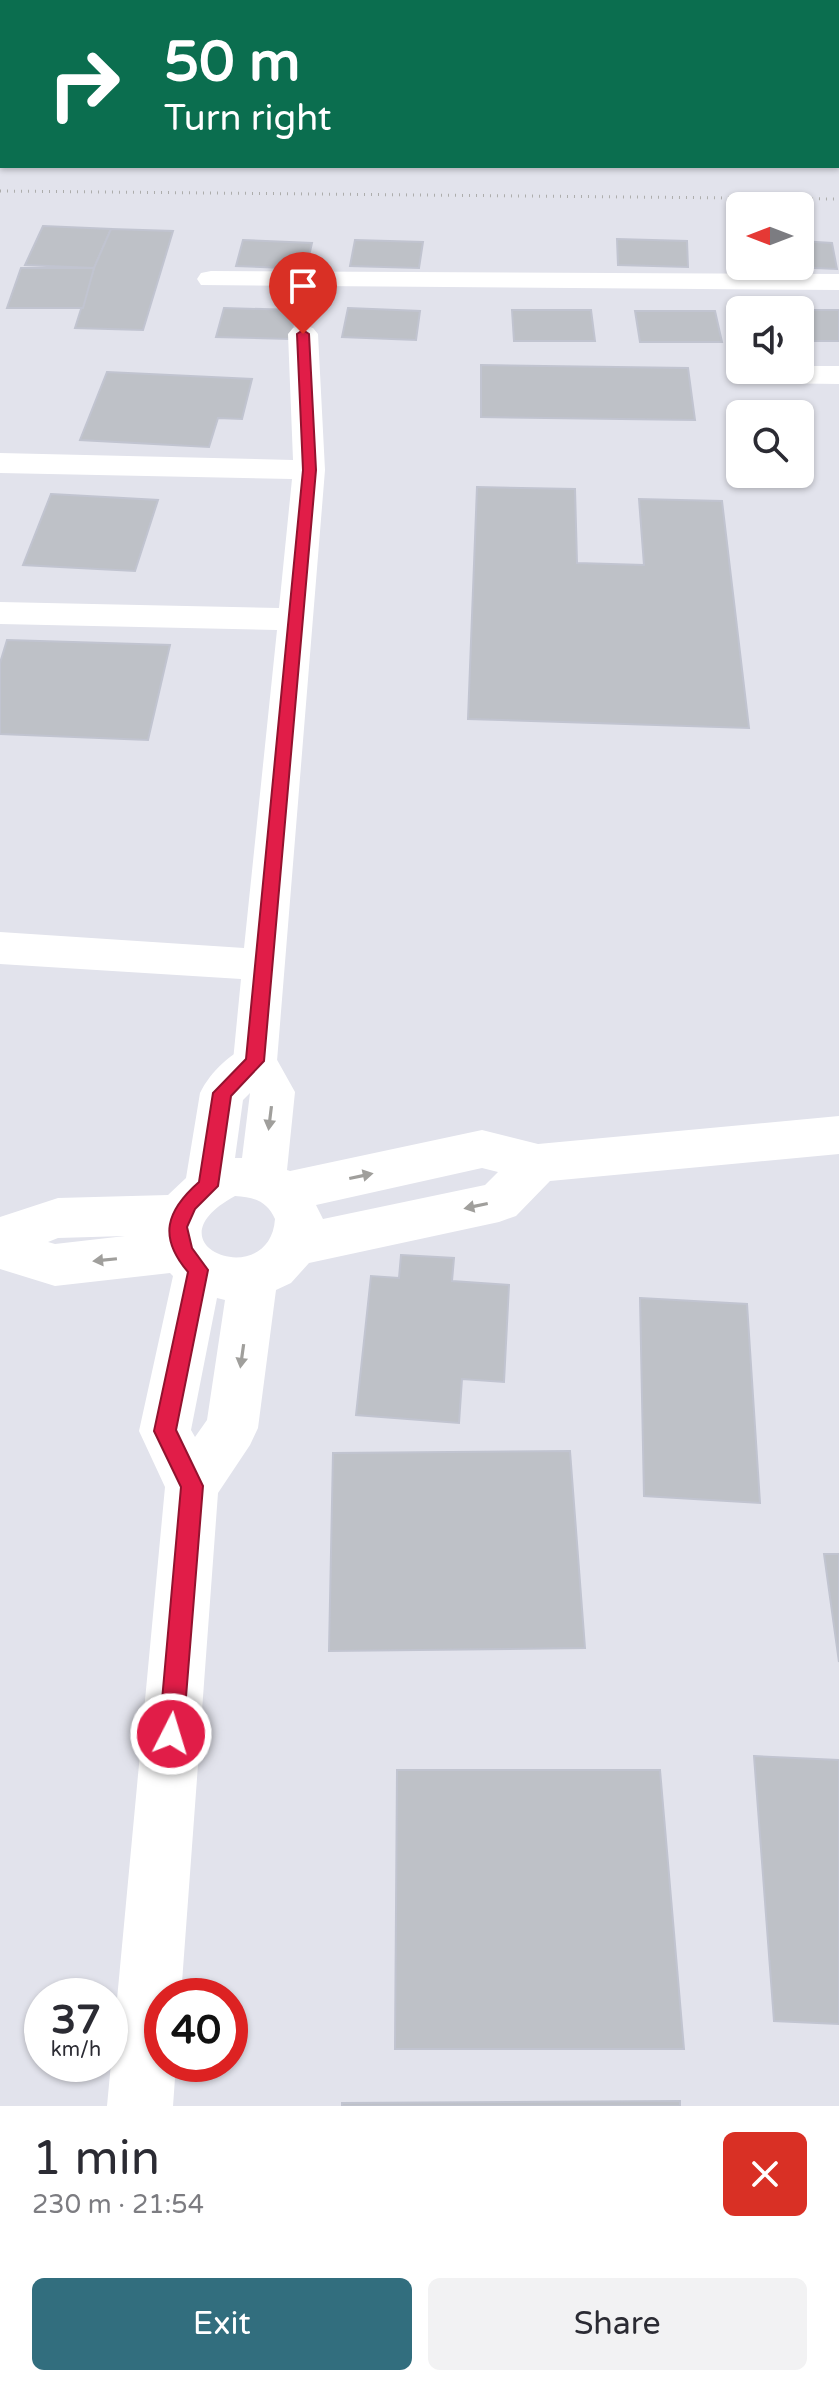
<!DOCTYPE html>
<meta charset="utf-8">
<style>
body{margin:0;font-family:"Varela Round",sans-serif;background:#f2f2f3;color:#2b2b33;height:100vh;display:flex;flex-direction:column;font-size:30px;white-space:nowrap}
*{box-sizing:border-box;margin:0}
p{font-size:26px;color:#7c7c81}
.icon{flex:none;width:44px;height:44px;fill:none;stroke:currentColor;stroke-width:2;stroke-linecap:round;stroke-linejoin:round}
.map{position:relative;height:2106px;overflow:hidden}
.details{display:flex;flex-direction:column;background:#fff;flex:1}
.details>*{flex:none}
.top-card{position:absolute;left:0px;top:0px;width:840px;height:168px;box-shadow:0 2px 6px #0004;background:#0b6e4f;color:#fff;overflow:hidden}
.needle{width:52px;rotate:270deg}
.controls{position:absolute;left:726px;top:192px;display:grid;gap:16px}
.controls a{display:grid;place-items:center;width:88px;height:88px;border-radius:12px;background:#fff;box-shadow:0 2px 6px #0004;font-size:40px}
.speed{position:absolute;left:24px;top:1978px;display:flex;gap:16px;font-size:40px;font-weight:700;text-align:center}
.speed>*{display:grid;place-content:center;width:104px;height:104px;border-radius:50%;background:#fff;box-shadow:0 2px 6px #0004;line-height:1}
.speed small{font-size:20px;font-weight:400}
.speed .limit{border:12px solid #d22;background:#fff;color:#111}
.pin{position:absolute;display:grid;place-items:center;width:68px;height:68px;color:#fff;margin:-82px -34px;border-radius:50% 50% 50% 0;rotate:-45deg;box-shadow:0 0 8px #0007}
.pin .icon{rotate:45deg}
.me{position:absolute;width:88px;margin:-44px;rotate:5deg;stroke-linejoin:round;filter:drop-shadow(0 0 6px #0008)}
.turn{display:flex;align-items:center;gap:28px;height:168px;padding:0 32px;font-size:36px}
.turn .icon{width:104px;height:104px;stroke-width:2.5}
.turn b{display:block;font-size:56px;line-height:68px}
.round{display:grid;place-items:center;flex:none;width:84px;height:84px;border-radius:12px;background:#f2f2f3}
.headline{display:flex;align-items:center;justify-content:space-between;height:136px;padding:0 32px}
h1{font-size:48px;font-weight:600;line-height:60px}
.button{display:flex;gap:16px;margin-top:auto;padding:16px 32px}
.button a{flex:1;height:92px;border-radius:12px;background:#326e7e;color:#fff;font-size:32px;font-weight:600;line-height:92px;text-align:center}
.button a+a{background:#f2f2f3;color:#2b2b33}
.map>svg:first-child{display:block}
.building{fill:#bec1c7;stroke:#c1c4d0;stroke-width:2}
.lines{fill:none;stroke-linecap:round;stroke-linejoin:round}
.street{fill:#fff;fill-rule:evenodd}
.secondary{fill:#fff;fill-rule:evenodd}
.rail{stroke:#adadac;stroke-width:3;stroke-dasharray:1 6;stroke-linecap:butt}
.oneway{fill:#a09f9c}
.route{fill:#e11d48;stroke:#92132f;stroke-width:2}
</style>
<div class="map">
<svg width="839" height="2106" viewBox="0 0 839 2106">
<rect width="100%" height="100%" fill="#e2e3ec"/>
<!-- building -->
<g class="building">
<path d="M 62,0 L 137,0 L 138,2 L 61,2 Z"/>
<path d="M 43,226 L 111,229 L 94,268 L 25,265 Z"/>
<path d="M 111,229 L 173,231 L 143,330 L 75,328 L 94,268 Z"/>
<path d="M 617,239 L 687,241 L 688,267 L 618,265 Z"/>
<path d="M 243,240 L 312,243 L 306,269 L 236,266 Z"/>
<path d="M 355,240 L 423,242 L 419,268 L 350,266 Z"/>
<path d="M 800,241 L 832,243 L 837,269 L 766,266 L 800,266 Z"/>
<path d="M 21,268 L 94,268 L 83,308 L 7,308 Z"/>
<path d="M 224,308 L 296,310 L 290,339 L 216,337 Z"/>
<path d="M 348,308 L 420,311 L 416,340 L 342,337 Z"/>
<path d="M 512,310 L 591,310 L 595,341 L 514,341 Z"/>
<path d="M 791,310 L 839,310 L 839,341 L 800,341 L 800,310 Z"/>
<path d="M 635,311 L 715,311 L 722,342 L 640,342 Z"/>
<path d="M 481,365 L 688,368 L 695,420 L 481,417 Z"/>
<path d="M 107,372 L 252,379 L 242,419 L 218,418 L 209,447 L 80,440 Z"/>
<path d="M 477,487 L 575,489 L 577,563 L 644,565 L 639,499 L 722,501 L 749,728 L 468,719 Z"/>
<path d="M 51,494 L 158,500 L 135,571 L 23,565 Z"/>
<path d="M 7,640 L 170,645 L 148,740 L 0,734 L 0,663 Z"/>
<path d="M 401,1255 L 454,1258 L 452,1281 L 509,1285 L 504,1382 L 462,1379 L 459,1423 L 356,1415 L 371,1276 L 399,1278 Z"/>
<path d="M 640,1298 L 747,1304 L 760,1503 L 644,1496 Z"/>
<path d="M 570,1451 L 585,1648 L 329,1651 L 333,1453 Z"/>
<path d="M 824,1554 L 839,1554 L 839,1662 Z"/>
<path d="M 754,1756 L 839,1760 L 839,2024 L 774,2021 Z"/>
<path d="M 397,1770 L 660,1770 L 684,2049 L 395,2049 Z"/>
<path d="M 680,2101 L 680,2106 L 342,2106 L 342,2103 Z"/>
</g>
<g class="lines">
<!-- street -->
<g class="street">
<path d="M 769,0 L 791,0 L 792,2 L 770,2 Z"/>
<rect x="0" y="27" width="2" height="14"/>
<path d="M 211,271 L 839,274 L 839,290 L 201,285 L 197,279 L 201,273 Z"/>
<path d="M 303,325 L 313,328 L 318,334 L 325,470 L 277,1061 L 271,1073 L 255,1078 L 239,1073 L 233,1061 L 241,979 L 0,964 L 0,932 L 244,948 L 277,630 L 0,624 L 0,602 L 279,608 L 292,479 L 0,473 L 0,453 L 293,460 L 288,334 L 293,328 Z"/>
<path d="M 800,366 L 839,366 L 839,384 L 755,383 L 744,380 L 740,374 L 743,370 L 800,370 Z"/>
</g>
<!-- secondary -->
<g class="secondary">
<path d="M 205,0 L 228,0 L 229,2 L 206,2 Z"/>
<rect x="838" y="60" width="1" height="14"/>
<path d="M 255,1044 L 271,1049 L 295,1092 L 287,1170 L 290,1171 L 482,1130 L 538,1144 L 839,1116 L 839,1154 L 550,1181 L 516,1216 L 499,1222 L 309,1263 L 291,1283 L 276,1290 L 258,1428 L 250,1445 L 218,1493 L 181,1996 L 162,1996 L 162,2064 L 176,2064 L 173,2106 L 107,2106 L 165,1487 L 139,1431 L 173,1276 L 170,1273 L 55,1286 L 0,1269 L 0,1217 L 58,1198 L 168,1195 L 186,1178 L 200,1093 C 211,1071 232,1051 255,1044 ZM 250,1093 L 242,1158 L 235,1158 L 243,1100 ZM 482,1168 L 498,1172 L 485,1185 L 323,1219 L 316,1205 ZM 235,1196 C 254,1197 267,1201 275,1219 C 270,1293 143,1246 235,1196 ZM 125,1236 L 55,1244 L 48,1242 L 58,1238 ZM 217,1298 L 225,1300 L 207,1420 L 195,1437 L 191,1430 Z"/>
</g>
<!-- rail -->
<path class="rail" d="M 0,191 L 839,199"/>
</g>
<!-- one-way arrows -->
<defs><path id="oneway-solid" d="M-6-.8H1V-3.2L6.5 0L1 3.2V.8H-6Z" transform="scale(2)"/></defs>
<g class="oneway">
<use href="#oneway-solid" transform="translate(270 1118) rotate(97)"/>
<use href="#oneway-solid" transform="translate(361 1176) rotate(-12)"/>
<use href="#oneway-solid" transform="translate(476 1206) rotate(168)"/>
<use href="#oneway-solid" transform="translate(105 1260) rotate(174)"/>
<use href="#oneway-solid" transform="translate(242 1356) rotate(98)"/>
</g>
<!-- route -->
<path class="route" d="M 303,330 L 309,334 L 316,470 L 264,1061 L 231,1096 L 218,1186 L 195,1209 L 187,1227 L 192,1248 L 208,1270 L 176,1430 L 203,1486 L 183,1734 L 180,1743 L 171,1746 L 163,1743 L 159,1734 L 181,1487 L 154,1431 L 188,1272 C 158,1237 166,1211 199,1182 L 213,1093 L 246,1059 L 303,470 L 297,334 Z"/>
</svg>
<div class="controls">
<a><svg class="needle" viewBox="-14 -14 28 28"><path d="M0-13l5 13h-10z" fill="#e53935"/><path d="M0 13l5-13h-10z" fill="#7c7c81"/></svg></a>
<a><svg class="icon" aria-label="sound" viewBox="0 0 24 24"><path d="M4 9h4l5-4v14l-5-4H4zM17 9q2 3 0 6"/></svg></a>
<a><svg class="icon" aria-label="search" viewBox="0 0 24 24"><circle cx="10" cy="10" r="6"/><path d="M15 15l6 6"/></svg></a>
</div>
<div class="speed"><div>37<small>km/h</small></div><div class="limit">40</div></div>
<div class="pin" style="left:303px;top:334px;background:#d93025"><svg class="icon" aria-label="arrive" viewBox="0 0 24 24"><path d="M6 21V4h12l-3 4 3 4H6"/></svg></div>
<svg class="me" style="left:171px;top:1734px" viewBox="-20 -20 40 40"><circle r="17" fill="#e11d48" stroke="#fff" stroke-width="3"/><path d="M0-11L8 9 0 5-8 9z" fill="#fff"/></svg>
<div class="top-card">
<div class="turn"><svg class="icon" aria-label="right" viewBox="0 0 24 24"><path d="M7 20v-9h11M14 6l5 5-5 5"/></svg><div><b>50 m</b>Turn right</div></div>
</div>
</div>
<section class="details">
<div class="headline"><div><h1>1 min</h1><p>230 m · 21:54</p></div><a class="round" style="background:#d93025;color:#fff"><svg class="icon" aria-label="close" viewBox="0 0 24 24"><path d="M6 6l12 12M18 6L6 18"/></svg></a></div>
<div class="button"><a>Exit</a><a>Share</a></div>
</section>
